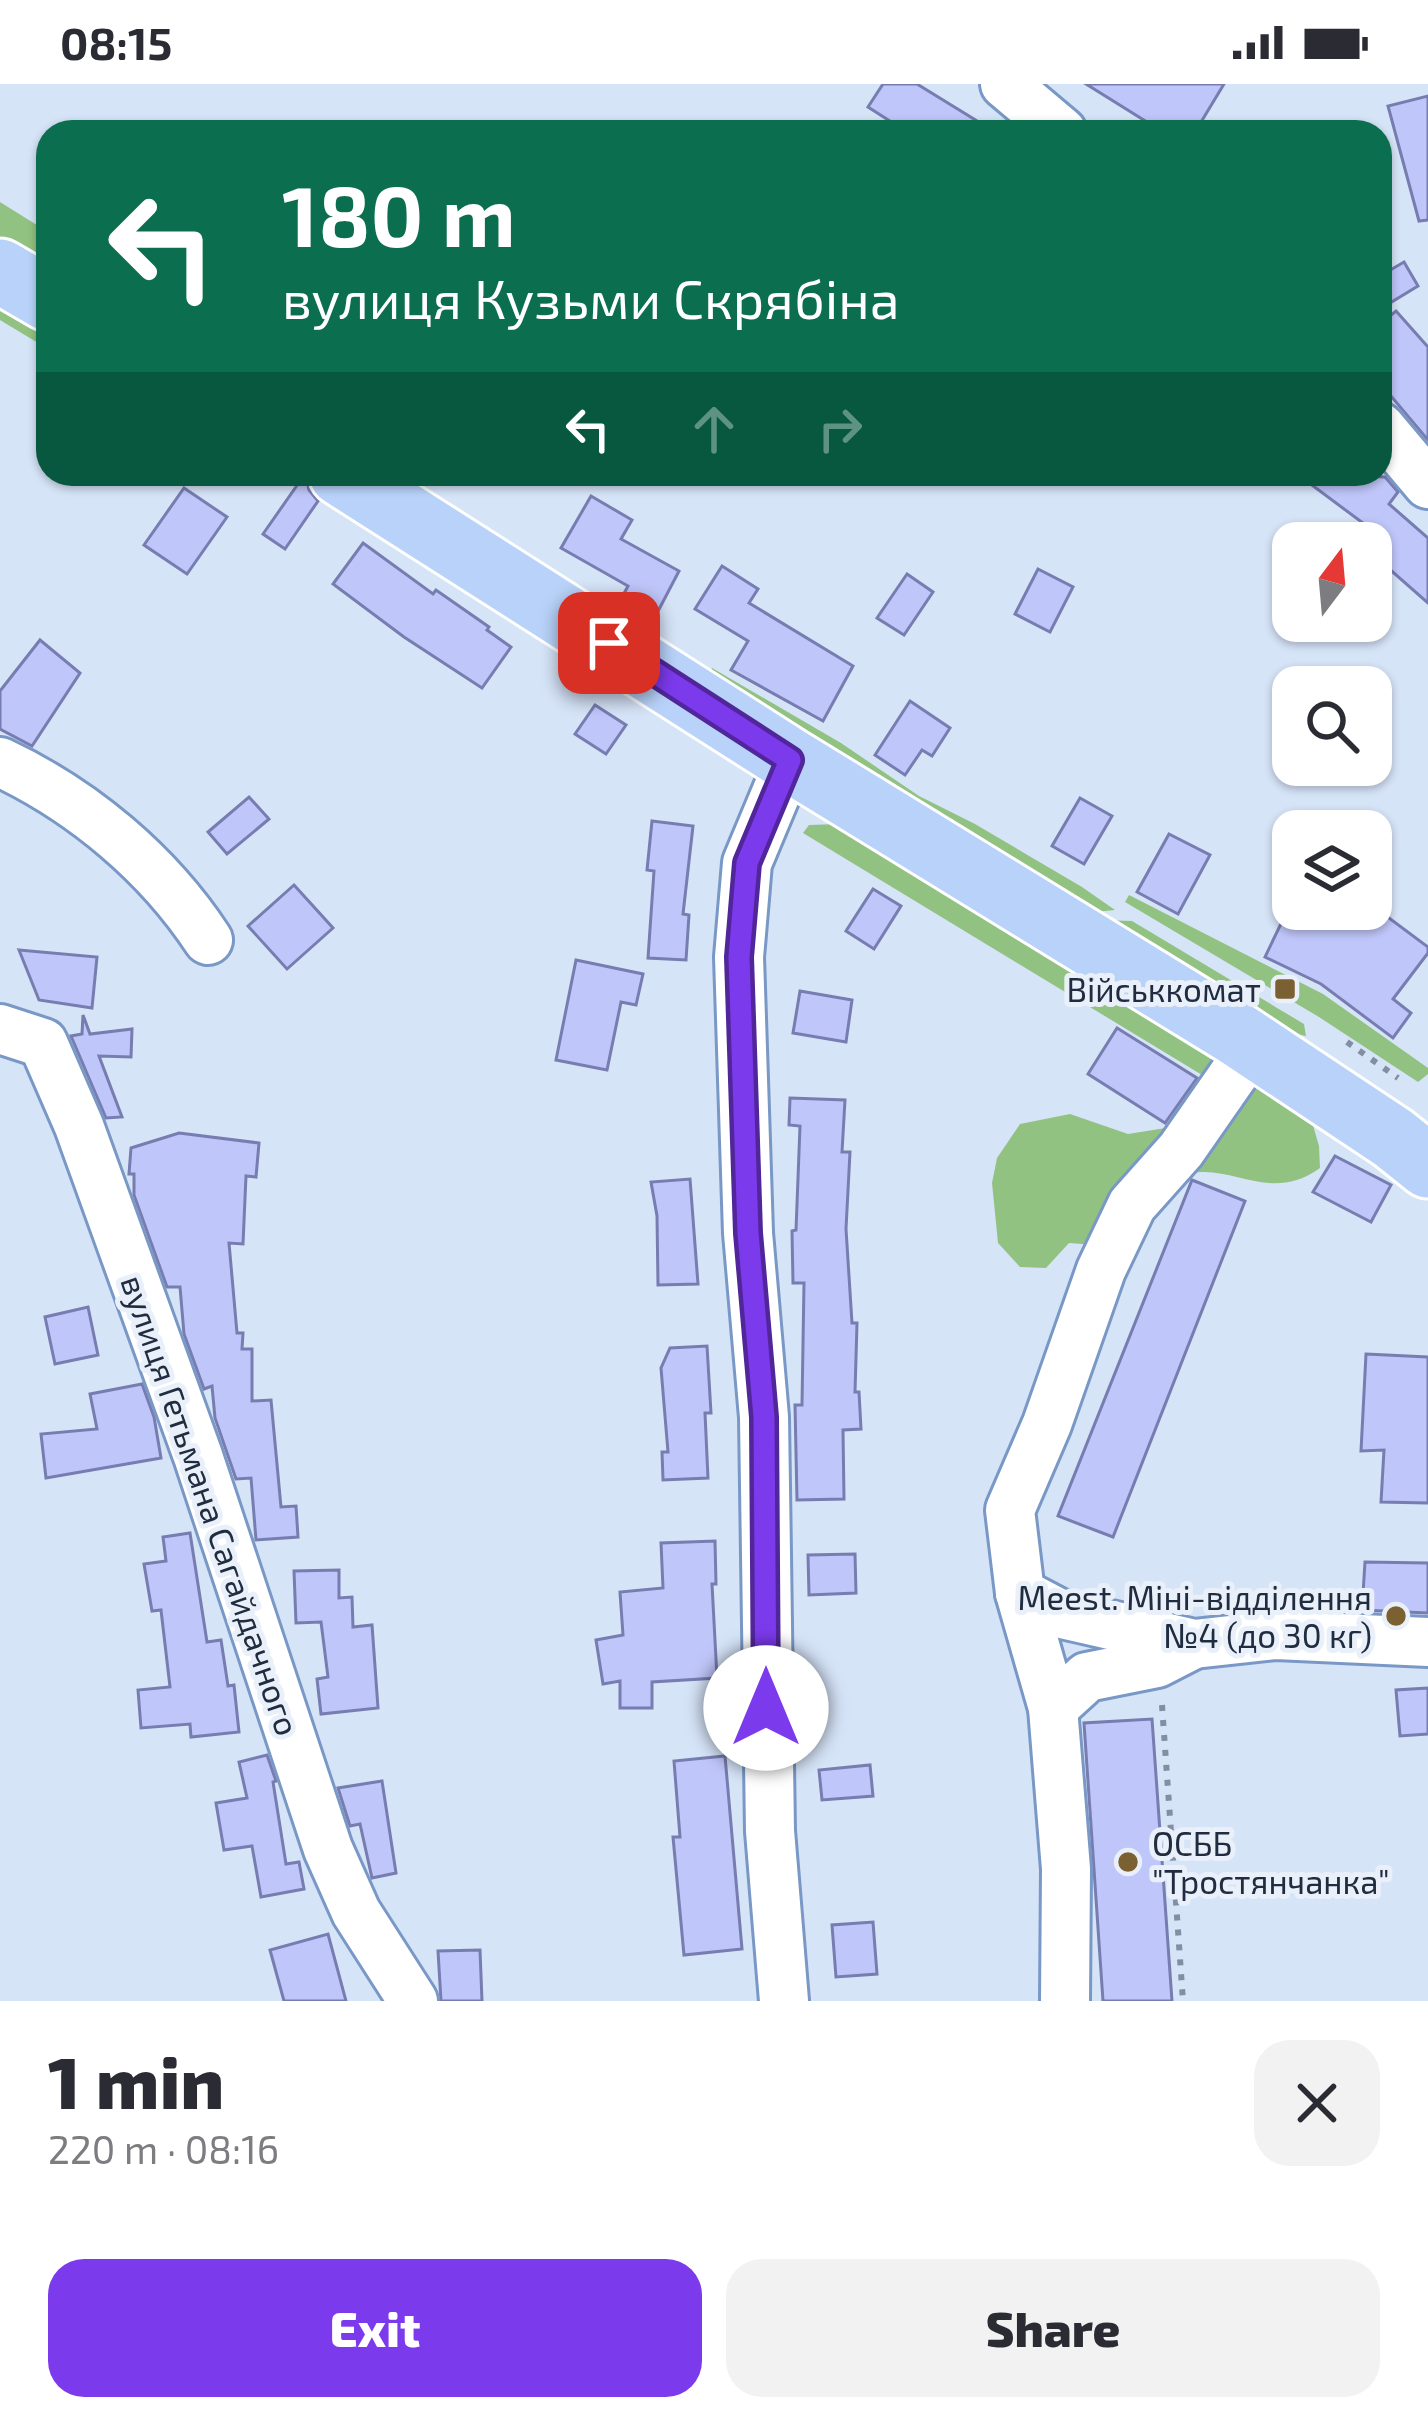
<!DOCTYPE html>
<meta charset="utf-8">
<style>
body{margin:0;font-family:"Exo 2",sans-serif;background:#f2f2f3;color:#2b2b33;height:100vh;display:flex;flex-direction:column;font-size:45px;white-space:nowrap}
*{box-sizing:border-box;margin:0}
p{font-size:39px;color:#7c7c81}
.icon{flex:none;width:66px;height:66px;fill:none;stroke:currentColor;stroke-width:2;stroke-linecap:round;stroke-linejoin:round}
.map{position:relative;height:1917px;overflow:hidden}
.details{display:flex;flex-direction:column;background:#fff;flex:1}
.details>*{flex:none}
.guide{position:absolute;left:36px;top:36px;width:1356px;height:366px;border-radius:36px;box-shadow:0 3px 9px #0004;background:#0b6e4f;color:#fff;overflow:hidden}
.needle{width:78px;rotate:16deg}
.controls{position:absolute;left:1272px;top:438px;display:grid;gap:24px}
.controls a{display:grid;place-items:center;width:120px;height:120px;border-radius:24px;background:#fff;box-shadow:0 3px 9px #0004;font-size:60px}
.pin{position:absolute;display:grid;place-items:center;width:102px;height:102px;color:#fff;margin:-51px;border-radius:24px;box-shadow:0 6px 18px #0006}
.me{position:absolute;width:132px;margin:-66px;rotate:0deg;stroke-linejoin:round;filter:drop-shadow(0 0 9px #0008)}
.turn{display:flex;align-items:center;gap:42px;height:252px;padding:0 48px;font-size:54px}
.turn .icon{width:156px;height:156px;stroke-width:2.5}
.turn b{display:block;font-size:84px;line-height:102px}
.lanes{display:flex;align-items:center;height:114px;padding:0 48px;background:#0003;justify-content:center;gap:60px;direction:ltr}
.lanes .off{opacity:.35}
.round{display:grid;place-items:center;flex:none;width:126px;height:126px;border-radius:36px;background:#f2f2f3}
.summary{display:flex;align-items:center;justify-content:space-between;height:204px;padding:0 48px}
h1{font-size:72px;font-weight:800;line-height:90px}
.action{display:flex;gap:24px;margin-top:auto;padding:24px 48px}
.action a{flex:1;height:138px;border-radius:36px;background:#7c3aed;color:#fff;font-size:48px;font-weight:800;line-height:138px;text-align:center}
.action a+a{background:#f2f2f3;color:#2b2b33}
.status{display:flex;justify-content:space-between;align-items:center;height:84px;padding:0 60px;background:#fff;direction:ltr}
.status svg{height:33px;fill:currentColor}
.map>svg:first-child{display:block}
.green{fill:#92c281}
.building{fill:#bfc6f9;stroke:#777db0;stroke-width:3}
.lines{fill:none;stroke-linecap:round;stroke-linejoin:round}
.minor-casing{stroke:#7998c6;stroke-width:54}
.major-casing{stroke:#fff;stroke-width:69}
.path{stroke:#828fa3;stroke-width:6;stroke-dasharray:6 9;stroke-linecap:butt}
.minor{stroke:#fff;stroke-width:48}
.major{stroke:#b8d2f9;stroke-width:63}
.route-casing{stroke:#51269a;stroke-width:30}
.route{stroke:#7c3aed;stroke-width:21}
.poi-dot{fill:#7b6032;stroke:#e9f0fa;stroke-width:4.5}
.labels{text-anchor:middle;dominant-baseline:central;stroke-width:10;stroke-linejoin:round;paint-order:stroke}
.poi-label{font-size:33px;fill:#202c3f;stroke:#e9f0fa;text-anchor:end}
.street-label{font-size:33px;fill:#202c3f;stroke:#e9f0fa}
</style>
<div class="status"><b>08:15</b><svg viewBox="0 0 49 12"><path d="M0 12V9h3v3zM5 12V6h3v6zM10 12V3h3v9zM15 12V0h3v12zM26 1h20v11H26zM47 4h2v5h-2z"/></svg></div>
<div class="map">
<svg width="1428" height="1917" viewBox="0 0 1428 1917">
<rect width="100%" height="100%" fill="#d6e4f8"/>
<!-- green -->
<g class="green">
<path d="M 0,118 L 48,148 L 48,189 L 0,162 Z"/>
<path d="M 0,197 L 48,227 L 48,265 L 0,236 Z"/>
<path d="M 712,584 L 841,659 L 919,712 L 975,740 L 1082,803 L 1115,826 L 1085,829 L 708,592 Z"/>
<path d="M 840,740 L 1308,1024 L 1319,1062 L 1320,1084 C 1265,1124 1223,1070 1177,1095 C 1148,1110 1121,1140 1097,1161 L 1069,1159 L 1046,1184 L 1020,1183 L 998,1159 L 992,1099 L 997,1074 L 1020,1040 L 1070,1030 L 1128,1050 L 1172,1043 L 1207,994 L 803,749 L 809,741 Z"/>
<path d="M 1129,811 L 1323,910 L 1428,984 L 1428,990 L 1418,998 L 1319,933 L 1125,818 Z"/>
<path d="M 1099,836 L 1132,837 L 1304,940 L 1306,952 L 1282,947 Z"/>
</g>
<!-- building -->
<g class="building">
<path d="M 883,0 L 917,0 L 995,48 L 907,48 L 868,23 Z"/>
<path d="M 1086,0 L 1224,0 L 1195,48 L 1163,48 Z"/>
<path d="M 1428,12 L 1428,136 L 1419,137 L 1388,22 Z"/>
<path d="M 1404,178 L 1418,202 L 1380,225 L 1380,192 Z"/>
<path d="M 1396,227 L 1428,263 L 1428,356 L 1380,299 L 1380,240 Z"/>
<path d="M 305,390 L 309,406 L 318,417 L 285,465 L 263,450 Z"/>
<path d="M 1297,390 L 1385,393 L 1398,408 L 1389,420 L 1428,454 L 1428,519 L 1386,482 L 1371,503 L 1371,445 Z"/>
<path d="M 184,404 L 227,433 L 187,490 L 144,461 Z"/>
<path d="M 591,412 L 632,436 L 621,455 L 679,487 L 654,535 L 620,517 L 628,502 L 561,464 Z"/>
<path d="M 363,459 L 433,510 L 436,506 L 489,543 L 487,546 L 511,563 L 482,604 L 404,553 L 333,500 Z"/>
<path d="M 722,482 L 758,505 L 749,519 L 853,582 L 823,637 L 731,586 L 748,557 L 695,525 Z"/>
<path d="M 1038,485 L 1073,503 L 1050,548 L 1015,530 Z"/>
<path d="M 907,490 L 933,508 L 904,551 L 877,534 Z"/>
<path d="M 40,556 L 80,589 L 32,662 L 0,645 L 0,607 Z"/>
<path d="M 910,617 L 950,644 L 932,672 L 922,666 L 905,691 L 875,671 Z"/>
<path d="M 595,621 L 626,641 L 606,670 L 575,650 Z"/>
<path d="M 249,713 L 269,735 L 227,770 L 208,748 Z"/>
<path d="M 1080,714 L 1112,732 L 1084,780 L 1052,762 Z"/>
<path d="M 652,737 L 693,742 L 683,830 L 689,831 L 686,876 L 648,874 L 654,787 L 647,786 Z"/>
<path d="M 1169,750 L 1210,771 L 1178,830 L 1137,808 Z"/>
<path d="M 294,801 L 333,844 L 287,885 L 248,842 Z"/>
<path d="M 873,805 L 901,822 L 874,865 L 846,847 Z"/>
<path d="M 1288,825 L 1377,825 L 1428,863 L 1428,869 L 1393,915 L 1411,929 L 1393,954 L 1321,900 L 1265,873 Z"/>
<path d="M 19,866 L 97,873 L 92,924 L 39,916 Z"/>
<path d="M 576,876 L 643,890 L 636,921 L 621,918 L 607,986 L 556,976 Z"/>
<path d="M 800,907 L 852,916 L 846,958 L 793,949 Z"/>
<path d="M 83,931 L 90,950 L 132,945 L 131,973 L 99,972 L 122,1033 L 106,1034 L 71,952 L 82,950 Z"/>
<path d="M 1117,944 L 1197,994 L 1165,1039 L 1088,990 Z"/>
<path d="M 790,1014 L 845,1016 L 842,1068 L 850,1068 L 846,1145 L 852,1239 L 857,1239 L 855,1308 L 859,1308 L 861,1345 L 843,1346 L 844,1415 L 797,1416 L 795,1321 L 802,1321 L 804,1199 L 793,1199 L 792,1147 L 796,1146 L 800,1042 L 789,1041 Z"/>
<path d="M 179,1049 L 259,1059 L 256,1093 L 246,1092 L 243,1160 L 229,1159 L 237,1249 L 243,1249 L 242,1265 L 252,1265 L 252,1317 L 271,1316 L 281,1423 L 296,1422 L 298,1453 L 256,1456 L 251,1394 L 236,1395 L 215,1334 L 212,1302 L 204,1305 L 184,1250 L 180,1203 L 167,1203 L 134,1111 L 134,1090 L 129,1090 L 131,1064 Z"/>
<path d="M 1335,1072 L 1391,1101 L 1371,1138 L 1313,1108 Z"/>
<path d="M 690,1095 L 698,1200 L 658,1201 L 657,1132 L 651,1098 Z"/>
<path d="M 1192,1096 L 1245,1117 L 1113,1453 L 1058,1432 Z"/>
<path d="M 88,1223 L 98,1271 L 55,1280 L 45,1233 Z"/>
<path d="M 707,1262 L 711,1329 L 705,1329 L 708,1394 L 663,1396 L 662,1368 L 668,1368 L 661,1284 L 670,1264 Z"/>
<path d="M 1366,1270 L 1428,1273 L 1428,1419 L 1381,1418 L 1384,1366 L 1361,1367 Z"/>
<path d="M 142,1300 L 154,1333 L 161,1374 L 46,1394 L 41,1350 L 97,1345 L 90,1310 Z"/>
<path d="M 190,1449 L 207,1558 L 221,1556 L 228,1602 L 234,1601 L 239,1648 L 191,1653 L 190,1640 L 141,1644 L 138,1606 L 170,1603 L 161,1526 L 152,1527 L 144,1480 L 166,1477 L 163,1453 Z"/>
<path d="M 715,1457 L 716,1500 L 712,1500 L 717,1594 L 652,1598 L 652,1624 L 620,1624 L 620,1597 L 603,1600 L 596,1556 L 623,1551 L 620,1508 L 663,1504 L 661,1459 Z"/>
<path d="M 855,1470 L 856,1509 L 809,1511 L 808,1471 Z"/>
<path d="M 1365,1478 L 1428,1479 L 1428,1529 L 1362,1526 Z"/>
<path d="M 339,1486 L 339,1514 L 352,1513 L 353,1543 L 372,1541 L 378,1624 L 321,1630 L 317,1595 L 328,1593 L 321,1538 L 296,1539 L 294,1487 Z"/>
<path d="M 1428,1604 L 1428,1650 L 1400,1652 L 1396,1606 Z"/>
<path d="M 1152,1635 L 1172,1917 L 1103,1917 L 1084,1639 Z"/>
<path d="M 267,1671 L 276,1697 L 273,1698 L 286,1780 L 299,1778 L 304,1805 L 261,1813 L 252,1762 L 224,1766 L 216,1719 L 247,1714 L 239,1678 Z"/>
<path d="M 725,1672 L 742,1865 L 684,1871 L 673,1753 L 680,1753 L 674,1677 Z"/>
<path d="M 870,1681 L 873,1712 L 822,1716 L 819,1686 Z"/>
<path d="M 382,1697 L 396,1789 L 372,1794 L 360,1740 L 350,1742 L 338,1704 Z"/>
<path d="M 873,1838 L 877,1890 L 836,1893 L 832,1841 Z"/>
<path d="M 328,1850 L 346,1917 L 284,1917 L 270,1866 Z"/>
<path d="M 480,1866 L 482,1917 L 441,1917 L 438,1867 Z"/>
</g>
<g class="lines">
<defs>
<g id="minor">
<path d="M 1005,0 L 1062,48"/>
<path d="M 1380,343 L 1428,400"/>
<path d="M 0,678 C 83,717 158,780 208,856"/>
<path d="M 0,945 L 43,959 L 79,1042 L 198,1372 L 328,1765 L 356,1828 L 413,1917"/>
<path d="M 1020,1509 L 1058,1529 L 1194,1560 L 1276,1551 L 1428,1558"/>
<path d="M 1053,1624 L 1087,1593 L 1157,1579 L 1194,1560"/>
<path d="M 784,1917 L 770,1747 L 764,1333 L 748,1149 L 739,873 L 747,779 L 790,676"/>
<path d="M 1065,1917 L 1066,1785 L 1053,1624 L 1020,1509 L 1010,1426 L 1047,1340 L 1101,1186 L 1132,1121 L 1181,1066 L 1254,961"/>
</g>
<g id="major">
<path d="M 0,187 L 48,215"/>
<path d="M 341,390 L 790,676 L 1238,951 L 1393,1054 L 1428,1082"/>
</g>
</defs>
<!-- minor casing -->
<use href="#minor" class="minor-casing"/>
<!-- major casing -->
<use href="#major" class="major-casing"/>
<!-- path -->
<g class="path">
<path d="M 1347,958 L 1398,994"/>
<path d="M 1162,1621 L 1183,1917"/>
</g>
<!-- minor -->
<use href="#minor" class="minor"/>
<!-- major -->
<use href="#major" class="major"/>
</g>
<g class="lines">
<defs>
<path id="route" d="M 609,559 L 790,676 L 747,779 L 739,873 L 748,1149 L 764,1333 L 766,1624"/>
</defs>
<!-- route casing -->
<use href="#route" class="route-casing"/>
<!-- route -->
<use href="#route" class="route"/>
</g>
<!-- markers -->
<g class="poi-dot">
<rect x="1273" y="893" width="24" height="24" rx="6"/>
<circle cx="1396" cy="1532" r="12"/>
<circle cx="1128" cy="1778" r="12"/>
</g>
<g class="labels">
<!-- poi labels -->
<g class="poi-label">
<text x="1261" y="905">Військкомат</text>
<text x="1372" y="1513">Meest. Міні-відділення<tspan x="1372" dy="38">№4 (до 30 кг)</tspan></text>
<text x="1152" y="1759" text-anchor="start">ОСББ<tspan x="1152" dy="38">"Тростянчанка"</tspan></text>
</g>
<!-- street labels -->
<g class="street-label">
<text transform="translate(211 1421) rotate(71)">вулиця Гетьмана Сагайдачного</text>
</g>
</g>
</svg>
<div class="controls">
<a><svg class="needle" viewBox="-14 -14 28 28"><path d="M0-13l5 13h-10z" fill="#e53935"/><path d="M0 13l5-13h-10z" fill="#7c7c81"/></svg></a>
<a><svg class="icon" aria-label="search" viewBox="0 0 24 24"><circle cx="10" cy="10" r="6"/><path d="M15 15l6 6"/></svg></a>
<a><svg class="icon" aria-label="layers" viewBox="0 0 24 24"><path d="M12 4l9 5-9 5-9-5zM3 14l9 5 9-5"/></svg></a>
</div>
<div class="pin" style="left:609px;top:559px;background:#d93025"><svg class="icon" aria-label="arrive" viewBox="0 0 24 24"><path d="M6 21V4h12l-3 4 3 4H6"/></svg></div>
<svg class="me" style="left:766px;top:1624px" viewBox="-20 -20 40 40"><circle r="19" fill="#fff"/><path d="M0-13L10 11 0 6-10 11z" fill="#7c3aed"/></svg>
<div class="guide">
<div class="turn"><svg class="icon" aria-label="left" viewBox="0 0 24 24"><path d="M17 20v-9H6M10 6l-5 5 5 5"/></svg><div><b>180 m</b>вулиця Кузьми Скрябіна</div></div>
<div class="lanes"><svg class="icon" aria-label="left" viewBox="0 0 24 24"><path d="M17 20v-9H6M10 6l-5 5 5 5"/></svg><svg class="icon off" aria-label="ahead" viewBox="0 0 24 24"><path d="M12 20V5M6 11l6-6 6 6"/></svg><svg class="icon off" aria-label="right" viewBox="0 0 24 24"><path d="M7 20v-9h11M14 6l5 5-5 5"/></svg></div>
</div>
</div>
<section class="details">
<div class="summary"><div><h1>1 min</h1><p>220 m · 08:16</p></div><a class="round"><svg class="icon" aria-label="close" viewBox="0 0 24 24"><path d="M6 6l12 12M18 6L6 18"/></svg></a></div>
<div class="action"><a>Exit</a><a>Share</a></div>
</section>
